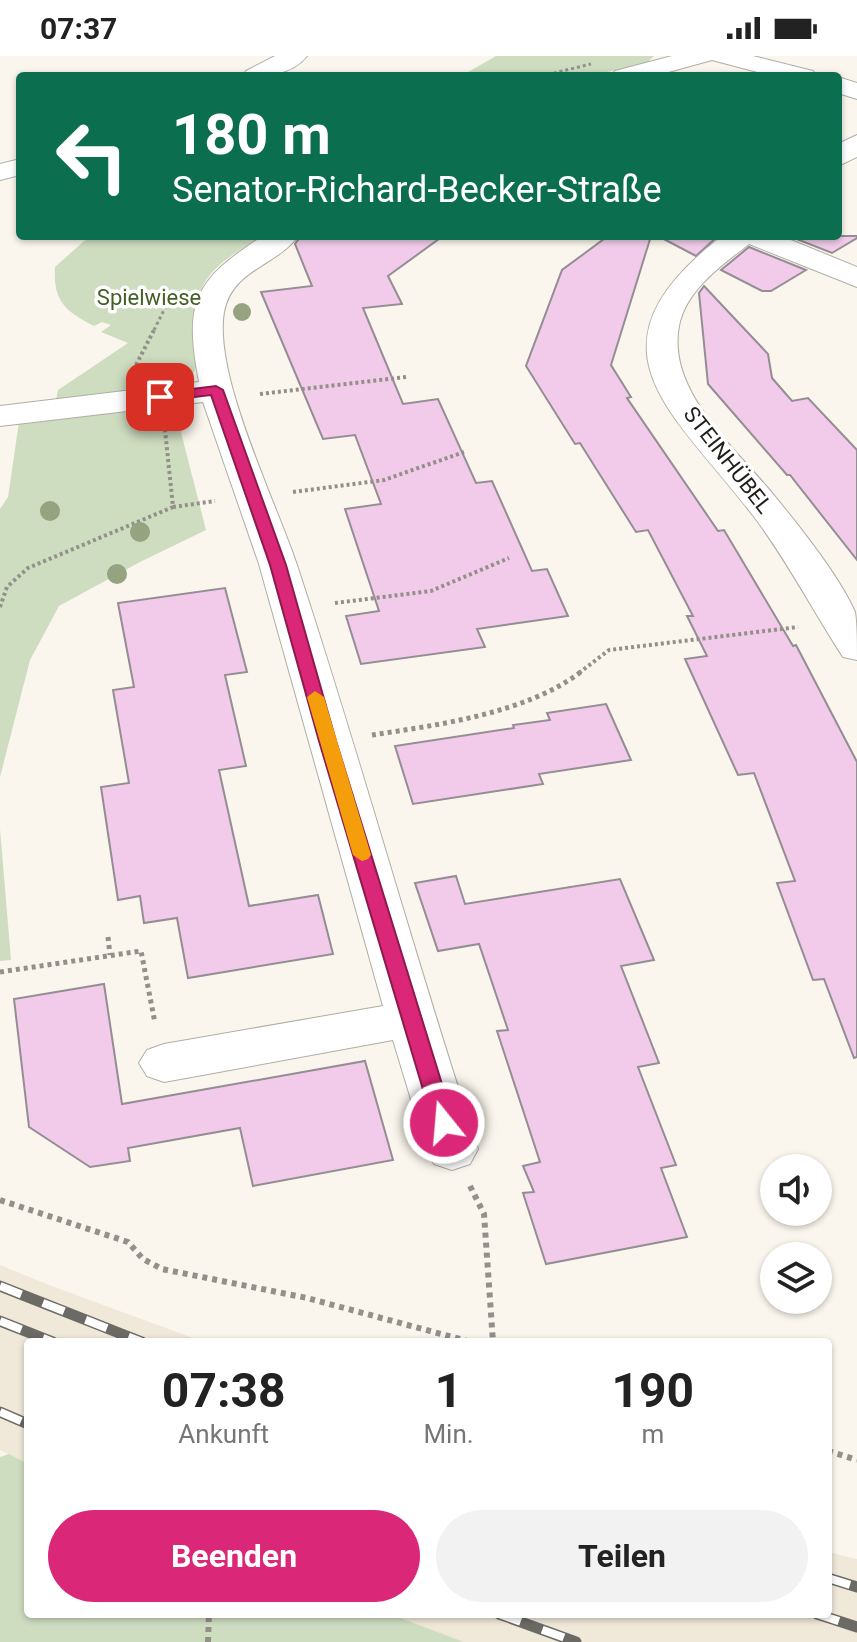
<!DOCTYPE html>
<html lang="de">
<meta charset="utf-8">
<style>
body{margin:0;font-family:Roboto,sans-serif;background:#f2f2f2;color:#222;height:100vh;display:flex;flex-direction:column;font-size:30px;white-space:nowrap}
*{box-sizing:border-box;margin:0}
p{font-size:26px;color:#767676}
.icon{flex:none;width:44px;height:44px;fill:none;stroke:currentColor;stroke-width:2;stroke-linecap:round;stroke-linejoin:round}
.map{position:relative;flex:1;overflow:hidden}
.drawer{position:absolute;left:24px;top:1282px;width:808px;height:280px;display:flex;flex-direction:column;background:#fff;border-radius:8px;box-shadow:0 2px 6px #0004}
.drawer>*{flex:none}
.guide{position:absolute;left:16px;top:16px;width:826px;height:168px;border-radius:8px;box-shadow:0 2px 6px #0004;background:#0b6e4f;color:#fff;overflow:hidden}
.fabs{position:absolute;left:760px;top:1098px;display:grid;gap:16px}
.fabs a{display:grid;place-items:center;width:72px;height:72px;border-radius:50%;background:#fff;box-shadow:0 2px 6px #0004;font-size:40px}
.pin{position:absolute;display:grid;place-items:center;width:68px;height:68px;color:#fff;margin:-34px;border-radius:16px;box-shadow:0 4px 12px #0006}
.me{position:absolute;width:88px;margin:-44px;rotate:343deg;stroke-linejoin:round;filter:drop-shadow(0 0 6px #0008)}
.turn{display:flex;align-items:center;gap:28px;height:168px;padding:0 24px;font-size:36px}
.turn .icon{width:104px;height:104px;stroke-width:2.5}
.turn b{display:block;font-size:56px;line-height:68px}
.eta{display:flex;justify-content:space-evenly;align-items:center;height:136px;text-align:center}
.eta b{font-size:48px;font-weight:700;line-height:56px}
.primary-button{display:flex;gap:16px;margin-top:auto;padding:16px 24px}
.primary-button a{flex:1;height:92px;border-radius:48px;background:#db2777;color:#fff;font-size:32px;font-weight:700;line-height:92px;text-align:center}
.primary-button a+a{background:#f2f2f2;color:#222}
.status{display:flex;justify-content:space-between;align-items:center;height:56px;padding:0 40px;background:#fff;direction:ltr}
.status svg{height:22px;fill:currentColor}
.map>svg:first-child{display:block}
.built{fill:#f0e8d9}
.green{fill:#ceddc0}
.building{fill:#f1cbe9;stroke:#948d93;stroke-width:2}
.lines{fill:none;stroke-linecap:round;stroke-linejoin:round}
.minor-casing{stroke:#b1ada5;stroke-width:2}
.path-far3{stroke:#93908a;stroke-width:3;stroke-dasharray:3 3;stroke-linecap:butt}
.path-far2{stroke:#93908a;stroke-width:4;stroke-dasharray:3 3;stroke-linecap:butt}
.path-far1{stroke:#93908a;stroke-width:5;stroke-dasharray:4 4;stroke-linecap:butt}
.path{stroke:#93908a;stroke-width:6;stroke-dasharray:5 5;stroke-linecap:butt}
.minor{fill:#fff;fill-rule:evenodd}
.rail-casing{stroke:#6c6a65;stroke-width:11}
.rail{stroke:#fff;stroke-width:8;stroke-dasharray:23;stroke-linecap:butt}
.tree{fill:#96a380}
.route{fill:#db2777;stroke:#8e194d;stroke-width:2}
.slow{fill:#f59e0b}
.labels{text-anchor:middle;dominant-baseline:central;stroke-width:7;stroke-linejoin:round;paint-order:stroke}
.far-park-label{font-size:22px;fill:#455f26;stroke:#fff}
.far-street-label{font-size:22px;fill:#201f1c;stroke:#fff}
</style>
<div class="status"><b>07:37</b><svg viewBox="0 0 49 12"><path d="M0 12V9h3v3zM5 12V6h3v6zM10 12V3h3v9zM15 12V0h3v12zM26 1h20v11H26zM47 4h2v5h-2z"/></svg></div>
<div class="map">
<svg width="857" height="1586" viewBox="0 0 857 1586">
<rect width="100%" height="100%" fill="#faf6ed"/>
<!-- built -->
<g class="built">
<path d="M 0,1209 L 49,1229 L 204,1286 L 28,1286 L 28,1408 L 0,1394 Z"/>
<path d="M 828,1496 L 857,1503 L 857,1586 L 464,1586 L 390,1558 L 828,1558 Z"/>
</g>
<!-- green -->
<g class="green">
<path d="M 496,0 L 654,0 L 648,6 L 591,20 L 461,20 Z"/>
<path d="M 97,180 L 262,180 C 242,193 218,205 205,226 C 195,240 192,263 192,280 C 192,291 200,306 194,316 C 188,325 177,328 168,331 L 56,344 L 58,334 L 128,287 L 101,276 L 111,269 L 102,266 L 94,270 C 65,255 53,245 55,211 L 84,185 Z"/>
<path d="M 174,349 L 206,474 L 140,506 L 59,550 L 30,604 L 0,721 L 0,453 L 8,441 L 19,366 Z"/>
<path d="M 0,773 L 11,904 L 0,905 Z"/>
<path d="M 9,1398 L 28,1408 L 28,1558 L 390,1558 L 464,1586 L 0,1586 L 0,1401 Z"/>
</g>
<!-- building -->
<g class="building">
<path d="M 301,180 L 443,180 L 388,220 L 402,248 L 363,252 L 403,348 L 438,343 L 476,427 L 492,425 L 532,515 L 547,513 L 568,560 L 477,573 L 485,591 L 361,608 L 346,560 L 379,555 L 345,453 L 381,448 L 355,379 L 323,383 L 261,236 L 312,230 L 295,188 Z"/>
<path d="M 608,180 L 651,180 L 611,309 L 631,341 L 627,342 L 718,475 L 724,474 L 793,590 L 796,589 L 857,706 L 857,1001 L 854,1002 L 824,923 L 813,924 L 777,827 L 795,825 L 754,717 L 738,719 L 685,603 L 707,600 L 687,560 L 693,560 L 648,474 L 636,476 L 580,387 L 575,388 L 526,310 L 562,214 Z"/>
<path d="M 658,180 L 718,180 L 696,200 Z"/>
<path d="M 789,180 L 857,180 L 857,182 L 832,197 Z"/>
<path d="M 749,191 L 806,214 L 771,235 L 762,235 L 721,214 Z"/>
<path d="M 704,230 L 768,298 L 772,322 L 792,345 L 808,342 L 857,394 L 857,504 L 790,419 L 787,419 L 708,328 L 699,237 Z"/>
<path d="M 225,532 L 247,616 L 225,619 L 246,710 L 219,714 L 249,850 L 318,839 L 333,898 L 188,922 L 177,862 L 144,867 L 140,840 L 118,844 L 101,731 L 129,727 L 113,634 L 134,631 L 118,547 Z"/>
<path d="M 606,648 L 631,704 L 539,718 L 543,728 L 413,748 L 395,690 L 514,672 L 513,669 L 550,664 L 547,657 Z"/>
<path d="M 456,820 L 465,848 L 620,823 L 654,904 L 621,910 L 659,1007 L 638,1011 L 676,1109 L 661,1112 L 687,1181 L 546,1208 L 523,1137 L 534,1136 L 523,1110 L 540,1106 L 497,975 L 508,974 L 479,888 L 438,895 L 415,827 Z"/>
<path d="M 104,928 L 122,1048 L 365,1005 L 393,1104 L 253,1130 L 240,1072 L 128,1092 L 130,1105 L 90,1111 L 29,1071 L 14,943 Z"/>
</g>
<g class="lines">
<defs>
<g id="minor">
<path d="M 275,0 L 307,0 C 291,20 265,20 242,20 L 246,15 Z"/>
<path d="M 672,0 L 753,0 L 813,15 L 817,20 L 773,20 L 712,4 L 654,20 L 611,20 L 615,15 Z"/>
<path d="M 838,21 L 857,27 L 857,43 L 838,37 Z"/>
<path d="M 857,79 L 857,101 L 838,110 L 838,88 Z"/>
<path d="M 20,103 L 20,119 L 0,124 L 0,108 Z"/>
<path d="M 263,180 L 298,180 C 277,210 232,213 224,256 C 213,319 276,446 297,509 C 361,703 414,899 478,1093 L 470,1108 L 452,1114 L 434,1108 L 426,1093 L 393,984 L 164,1026 L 147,1020 L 139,1007 L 147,994 L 164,988 L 383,950 L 259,508 L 203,346 L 0,370 L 0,350 L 199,326 C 184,246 193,225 263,180 Z"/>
<path d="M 722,180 L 781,180 L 857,211 L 857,231 L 749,188 C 722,209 686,234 679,270 C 667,333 731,388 767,431 C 793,462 839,519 855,556 C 857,568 857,590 857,604 L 843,601 C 813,555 788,506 755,462 C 673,354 576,293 722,180 Z"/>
</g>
</defs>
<!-- minor casing -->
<use href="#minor" class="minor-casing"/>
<!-- path-far3 -->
<g class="path-far3">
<path d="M 542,20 L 591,8"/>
<path d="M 154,274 L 173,236"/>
</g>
<!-- path-far2 -->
<g class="path-far2">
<path d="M 136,309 L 155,272"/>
<path d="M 260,338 L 406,321"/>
<path d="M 293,436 L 384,424 L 464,396"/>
<path d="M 173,451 L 215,445"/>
<path d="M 335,547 L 431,535 L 509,502"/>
<path d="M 0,551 L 7,531 L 28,512 L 173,451 L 165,374"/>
<path d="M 579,617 L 609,594 L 798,571"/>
</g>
<!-- path-far1 -->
<g class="path-far1">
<path d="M 372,679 C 438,669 528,657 582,615"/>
<path d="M 108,881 L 110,899"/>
<path d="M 0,916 L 141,895 L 155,967"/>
</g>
<!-- path -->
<g class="path">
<path d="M 470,1130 L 484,1158 L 493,1286"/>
<path d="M 0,1144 L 128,1186 L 143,1203 L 162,1213 L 307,1242 L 471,1286"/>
<path d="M 828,1395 L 857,1404"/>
<path d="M 208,1586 L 209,1558"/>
</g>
<!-- minor -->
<use href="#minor" class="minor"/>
<defs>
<g id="rail">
<path d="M 0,1230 L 142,1286"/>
<path d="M 0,1265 L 53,1286"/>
<path d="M 0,1356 L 28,1368"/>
<path d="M 828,1522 L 857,1531"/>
<path d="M 499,1558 L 576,1586"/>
<path d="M 817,1558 L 857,1571"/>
</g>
</defs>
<!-- rail casing -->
<use href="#rail" class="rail-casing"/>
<!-- rail -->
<use href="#rail" class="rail"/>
</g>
<!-- trees -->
<g class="tree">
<circle cx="242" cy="256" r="9"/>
<circle cx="50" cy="455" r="10"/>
<circle cx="140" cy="476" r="10"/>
<circle cx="117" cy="518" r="10"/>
</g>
<!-- route -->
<path class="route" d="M 216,330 L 223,334 L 286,509 L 336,685 L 454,1067 L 451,1073 L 444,1076 L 436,1073 L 433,1067 L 319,685 L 270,509 L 211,339 L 160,345 L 153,341 L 160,337 Z"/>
<!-- slow -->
<path class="slow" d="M 315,635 L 324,641 L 371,799 L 368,803 L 362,805 L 353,799 L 307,641 Z"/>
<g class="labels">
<!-- far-park labels -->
<g class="far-park-label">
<text x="149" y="241">Spielwiese</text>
</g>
<!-- far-street labels -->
<g class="far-street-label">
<text transform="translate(728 404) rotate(52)">STEINHÜBEL</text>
</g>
</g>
</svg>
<div class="fabs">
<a><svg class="icon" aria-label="sound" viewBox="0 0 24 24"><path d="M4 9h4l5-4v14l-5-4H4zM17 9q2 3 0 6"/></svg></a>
<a><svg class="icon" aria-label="layers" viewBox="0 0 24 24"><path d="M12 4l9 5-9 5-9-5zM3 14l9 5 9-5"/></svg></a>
</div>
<div class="pin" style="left:160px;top:341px;background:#d93025"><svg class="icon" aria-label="arrive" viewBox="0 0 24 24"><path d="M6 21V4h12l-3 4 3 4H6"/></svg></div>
<svg class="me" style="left:444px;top:1067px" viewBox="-20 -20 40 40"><circle r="17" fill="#db2777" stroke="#fff" stroke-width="3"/><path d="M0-11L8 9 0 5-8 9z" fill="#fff"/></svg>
<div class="guide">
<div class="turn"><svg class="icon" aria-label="left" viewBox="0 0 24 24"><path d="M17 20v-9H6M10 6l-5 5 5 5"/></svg><div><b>180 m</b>Senator-Richard-Becker-Straße</div></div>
</div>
<section class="drawer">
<div class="eta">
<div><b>07:38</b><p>Ankunft</p></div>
<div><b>1</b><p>Min.</p></div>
<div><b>190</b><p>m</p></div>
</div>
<div class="primary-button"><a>Beenden</a><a>Teilen</a></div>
</section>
</div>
